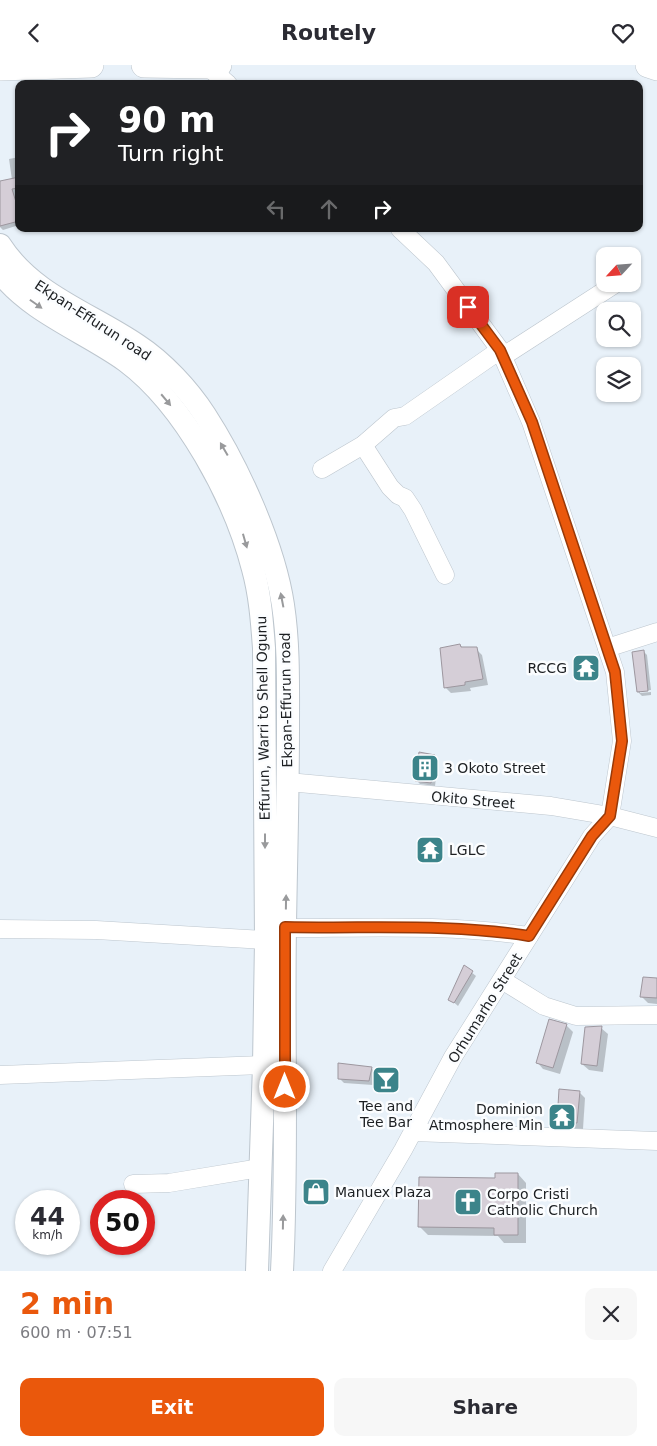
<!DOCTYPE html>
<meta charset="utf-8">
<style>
body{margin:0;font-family:"DejaVu Sans",sans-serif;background:#f7f7f7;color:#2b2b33;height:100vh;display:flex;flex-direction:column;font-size:19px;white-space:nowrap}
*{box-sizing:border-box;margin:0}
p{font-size:16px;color:#7c7c81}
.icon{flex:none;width:28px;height:28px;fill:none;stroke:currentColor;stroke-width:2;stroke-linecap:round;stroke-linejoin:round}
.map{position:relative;height:1206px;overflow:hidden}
.sheet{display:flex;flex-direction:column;background:#fff;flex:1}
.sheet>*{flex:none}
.top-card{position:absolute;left:15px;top:15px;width:628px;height:152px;border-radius:10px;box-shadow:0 1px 4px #0004;background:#202124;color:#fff;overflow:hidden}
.needle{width:32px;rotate:244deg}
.tools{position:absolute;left:596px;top:182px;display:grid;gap:10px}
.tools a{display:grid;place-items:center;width:45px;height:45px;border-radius:10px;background:#fff;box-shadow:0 1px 4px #0004;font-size:25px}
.speed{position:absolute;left:15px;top:1125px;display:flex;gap:10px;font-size:25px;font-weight:700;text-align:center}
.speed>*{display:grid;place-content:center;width:65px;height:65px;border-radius:50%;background:#fff;box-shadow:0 1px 4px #0004;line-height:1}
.speed small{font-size:12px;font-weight:400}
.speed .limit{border:8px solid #d22;background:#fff;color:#111}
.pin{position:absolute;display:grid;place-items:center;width:42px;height:42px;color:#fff;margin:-21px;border-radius:10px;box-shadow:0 2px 8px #0006}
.me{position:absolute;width:55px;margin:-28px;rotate:0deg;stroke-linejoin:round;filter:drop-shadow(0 0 4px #0008)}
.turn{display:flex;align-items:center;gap:18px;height:105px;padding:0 20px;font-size:22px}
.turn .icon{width:65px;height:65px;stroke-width:2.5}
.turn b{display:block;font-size:35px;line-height:42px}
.lanes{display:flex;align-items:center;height:48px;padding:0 20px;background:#0003;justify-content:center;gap:25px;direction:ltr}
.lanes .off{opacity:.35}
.round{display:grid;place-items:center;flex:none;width:52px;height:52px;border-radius:10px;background:#f7f7f7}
.head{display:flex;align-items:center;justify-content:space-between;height:85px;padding:0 20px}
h1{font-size:30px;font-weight:700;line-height:38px;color:#ea580c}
.action{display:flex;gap:10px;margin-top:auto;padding:10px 20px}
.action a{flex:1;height:58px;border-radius:10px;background:#ea580c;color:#fff;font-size:20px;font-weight:700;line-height:58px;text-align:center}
.action a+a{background:#f7f7f7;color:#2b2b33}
header{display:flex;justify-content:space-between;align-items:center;height:65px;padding:0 20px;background:#fff;font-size:22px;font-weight:700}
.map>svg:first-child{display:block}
.shadow{fill:#0003}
.building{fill:#d5ced7;stroke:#9d979f}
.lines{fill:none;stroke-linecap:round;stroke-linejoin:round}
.minor-casing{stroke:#bdc6ce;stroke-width:19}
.major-casing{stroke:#bdc6ce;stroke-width:24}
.highway-casing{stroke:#bdc6ce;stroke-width:26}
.minor{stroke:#fff;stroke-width:18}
.major{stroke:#fff;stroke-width:22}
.highway{stroke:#fff;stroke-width:25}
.oneway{fill:#999a9c}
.route-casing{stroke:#983908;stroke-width:12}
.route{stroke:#ea580c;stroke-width:9}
.labels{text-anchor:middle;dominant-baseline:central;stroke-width:5;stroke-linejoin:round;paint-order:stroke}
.street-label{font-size:14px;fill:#1c1f22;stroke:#fbfdff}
.poi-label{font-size:14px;fill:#1c1f22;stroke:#fbfdff;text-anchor:start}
</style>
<header><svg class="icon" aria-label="back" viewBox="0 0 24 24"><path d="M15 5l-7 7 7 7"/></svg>Routely<svg class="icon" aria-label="heart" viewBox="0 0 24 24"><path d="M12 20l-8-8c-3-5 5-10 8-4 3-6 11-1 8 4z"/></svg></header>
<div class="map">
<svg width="657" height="1206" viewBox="0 0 657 1206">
<rect width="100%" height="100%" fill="#e8f1f9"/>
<!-- shadow -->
<g class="shadow">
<path d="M 19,92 L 19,160 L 3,165 L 0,162 L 0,117 L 12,115 L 9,94 Z"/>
<path d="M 460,580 L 463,583 L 476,584 L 482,590 L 488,620 L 470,623 L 471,626 L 451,628 L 445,622 Z"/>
<path d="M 643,586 L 647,590 L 651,625 L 640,626 L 640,628 L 651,627 L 651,630 L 642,631 L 638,627 Z"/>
<path d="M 434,691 L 438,695 L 435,721 L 420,719 L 416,715 Z"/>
<path d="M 465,902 L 476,911 L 458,941 L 450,934 Z"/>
<path d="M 657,914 L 657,939 L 648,938 L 642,932 Z"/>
<path d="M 566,960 L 573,967 L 560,1009 L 543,1004 L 537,997 Z"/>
<path d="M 601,963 L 608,969 L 603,1007 L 589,1005 L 582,999 Z"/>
<path d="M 371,1003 L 375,1007 L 373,1020 L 344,1018 L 339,1013 Z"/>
<path d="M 579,1027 L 585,1033 L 583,1064 L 564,1063 L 558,1056 Z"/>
<path d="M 518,1109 L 526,1118 L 526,1178 L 504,1178 L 498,1171 L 428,1170 L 419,1161 L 497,1114 Z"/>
</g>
<!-- building -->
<g class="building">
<path d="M 19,112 L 19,123 L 12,124 L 19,147 L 19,156 L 0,161 L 0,116 Z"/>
<path d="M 460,579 L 461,582 L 477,582 L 483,614 L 465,617 L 465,620 L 444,623 L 440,583 Z"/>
<path d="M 644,585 L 648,626 L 637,627 L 632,587 Z"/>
<path d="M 419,687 L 435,690 L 431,718 L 415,716 Z"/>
<path d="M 464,900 L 473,906 L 454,938 L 448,935 Z"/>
<path d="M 643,912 L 657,913 L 657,933 L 640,932 Z"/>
<path d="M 549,954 L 567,959 L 553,1003 L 536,998 Z"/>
<path d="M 602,961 L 597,1001 L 581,999 L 585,962 Z"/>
<path d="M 338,998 L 372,1002 L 369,1016 L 338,1014 Z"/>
<path d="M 559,1024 L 580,1026 L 577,1058 L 557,1057 Z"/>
<path d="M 495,1108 L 518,1108 L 518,1170 L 494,1170 L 494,1163 L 418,1162 L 419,1112 L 495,1113 Z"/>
</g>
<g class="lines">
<defs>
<g id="minor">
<path d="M 207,1 L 228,19"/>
<path d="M 502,292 L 615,219"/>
<path d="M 363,380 L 390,422 L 398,430 L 405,433 L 413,445 L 445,510"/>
<path d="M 322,404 L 363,380 L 394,353 L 405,351 L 500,285"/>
<path d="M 607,583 L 657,567"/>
<path d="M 288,717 L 551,741 L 610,751 L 657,763"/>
<path d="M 285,863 C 366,863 449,859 529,871"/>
<path d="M 0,864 L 96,865 L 266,875"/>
<path d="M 502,915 L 544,941 L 576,951 L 657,950"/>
<path d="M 0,1010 L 264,1000"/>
<path d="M 413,1067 L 657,1076"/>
<path d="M 133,1119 L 169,1118 L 260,1103"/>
<path d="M 332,1206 L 403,1085 L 453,992 L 592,771 L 610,751 L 622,676 L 615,607 L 531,357 L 500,285 L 436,198 L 400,164"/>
</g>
<g id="major">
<path d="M 0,180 C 32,230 90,248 137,280 C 163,297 188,324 205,350 C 238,401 274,480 283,540 C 289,580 288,620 288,661 C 288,728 286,794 285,861 C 283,976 288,1091 282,1206"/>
<path d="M 0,207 C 30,247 86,267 126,296 C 185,340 235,434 253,504 C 260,529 262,556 264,583 L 266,875 L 264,1000 L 257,1206"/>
</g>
<g id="highway">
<path d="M 144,0 L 207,1 L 219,0"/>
<path d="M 648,0 L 657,3"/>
<path d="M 0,3 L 91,0"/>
</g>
</defs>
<!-- minor casing -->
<use href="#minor" class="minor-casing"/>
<!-- major casing -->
<use href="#major" class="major-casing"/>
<!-- highway casing -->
<use href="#highway" class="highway-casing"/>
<!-- minor -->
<use href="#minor" class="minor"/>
<!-- major -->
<use href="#major" class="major"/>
<!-- highway -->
<use href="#highway" class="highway"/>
</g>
<!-- one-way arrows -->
<defs><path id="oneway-solid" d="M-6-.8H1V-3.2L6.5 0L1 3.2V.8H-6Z" transform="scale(1.25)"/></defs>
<g class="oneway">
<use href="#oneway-solid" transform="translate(36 239) rotate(35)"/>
<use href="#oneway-solid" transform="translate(166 335) rotate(50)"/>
<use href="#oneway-solid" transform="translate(224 384) rotate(-120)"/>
<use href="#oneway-solid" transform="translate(245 476) rotate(74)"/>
<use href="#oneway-solid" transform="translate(282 535) rotate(-101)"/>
<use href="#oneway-solid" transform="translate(265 776) rotate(90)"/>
<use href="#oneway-solid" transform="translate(286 837) rotate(-89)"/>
<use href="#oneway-solid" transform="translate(283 1157) rotate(-89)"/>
</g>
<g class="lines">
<defs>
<path id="route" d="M 285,1022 L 285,862 C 366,864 449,858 529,871 L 592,771 L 610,751 L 622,676 L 615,607 L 532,357 L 500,285 L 468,242"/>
</defs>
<!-- route casing -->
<use href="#route" class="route-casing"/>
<!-- route -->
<use href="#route" class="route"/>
</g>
<!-- icons -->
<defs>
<symbol id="temple-square" viewBox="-11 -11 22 22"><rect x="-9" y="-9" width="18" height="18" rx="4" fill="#3c848a" stroke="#fbfdff"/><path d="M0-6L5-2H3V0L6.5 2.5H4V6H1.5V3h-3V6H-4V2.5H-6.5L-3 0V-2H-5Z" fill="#fff"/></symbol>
<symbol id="building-square" viewBox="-11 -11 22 22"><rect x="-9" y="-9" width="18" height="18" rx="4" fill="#3c848a" stroke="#fbfdff"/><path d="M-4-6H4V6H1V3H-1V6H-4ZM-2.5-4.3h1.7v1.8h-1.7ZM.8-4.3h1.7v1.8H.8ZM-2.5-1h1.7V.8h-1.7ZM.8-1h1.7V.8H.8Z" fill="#fff"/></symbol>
<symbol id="bar-square" viewBox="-11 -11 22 22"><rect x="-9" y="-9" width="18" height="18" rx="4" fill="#3c848a" stroke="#fbfdff"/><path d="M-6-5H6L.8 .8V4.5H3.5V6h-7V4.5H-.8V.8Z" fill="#fff"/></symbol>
<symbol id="shop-square" viewBox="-11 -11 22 22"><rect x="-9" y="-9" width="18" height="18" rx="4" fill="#3c848a" stroke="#fbfdff"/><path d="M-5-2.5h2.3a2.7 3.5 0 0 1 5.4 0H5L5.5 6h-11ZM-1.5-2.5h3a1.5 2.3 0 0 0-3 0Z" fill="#fff"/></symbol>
<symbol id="church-square" viewBox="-11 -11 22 22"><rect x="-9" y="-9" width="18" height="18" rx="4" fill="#3c848a" stroke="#fbfdff"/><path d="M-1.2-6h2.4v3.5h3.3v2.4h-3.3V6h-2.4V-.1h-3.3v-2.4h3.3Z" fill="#fff"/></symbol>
</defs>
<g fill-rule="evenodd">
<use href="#temple-square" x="570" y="587" width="32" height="32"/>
<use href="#building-square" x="409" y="687" width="32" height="32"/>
<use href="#temple-square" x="414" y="769" width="32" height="32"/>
<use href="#bar-square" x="370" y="999" width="32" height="32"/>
<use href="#temple-square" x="546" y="1036" width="32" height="32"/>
<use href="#shop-square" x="300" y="1111" width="32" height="32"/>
<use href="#church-square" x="452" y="1121" width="32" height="32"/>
</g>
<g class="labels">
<!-- street labels -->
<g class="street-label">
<text transform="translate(93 255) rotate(33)">Ekpan-Effurun road</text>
<text transform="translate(286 635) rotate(-91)">Ekpan-Effurun road</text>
<text transform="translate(263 653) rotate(-91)">Effurun, Warri to Shell Ogunu</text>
<text transform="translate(473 735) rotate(5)">Okito Street</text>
<text transform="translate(485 943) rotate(-58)">Orhumarho Street</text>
</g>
<!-- poi labels -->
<g class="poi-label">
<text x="567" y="603" text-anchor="end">RCCG</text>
<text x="444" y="703">3 Okoto Street</text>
<text x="449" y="785">LGLC</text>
<text x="386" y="1041" text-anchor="middle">Tee and<tspan x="386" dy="16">Tee Bar</tspan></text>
<text x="543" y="1044" text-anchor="end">Dominion<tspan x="543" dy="16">Atmosphere Min</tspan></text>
<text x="335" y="1127">Manuex Plaza</text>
<text x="487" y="1129">Corpo Cristi<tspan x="487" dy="16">Catholic Church</tspan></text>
</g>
</g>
</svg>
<div class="tools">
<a><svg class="needle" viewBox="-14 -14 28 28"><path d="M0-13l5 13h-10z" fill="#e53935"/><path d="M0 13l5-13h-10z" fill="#7c7c81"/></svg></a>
<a><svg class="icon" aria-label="search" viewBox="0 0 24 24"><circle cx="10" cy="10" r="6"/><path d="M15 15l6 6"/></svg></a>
<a><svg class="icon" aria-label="layers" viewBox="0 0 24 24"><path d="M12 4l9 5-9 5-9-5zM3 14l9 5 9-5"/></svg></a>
</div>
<div class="speed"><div>44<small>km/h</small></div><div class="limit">50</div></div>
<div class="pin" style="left:468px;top:242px;background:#d93025"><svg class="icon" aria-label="arrive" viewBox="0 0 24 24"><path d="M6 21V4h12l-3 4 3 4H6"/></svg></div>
<svg class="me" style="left:285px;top:1022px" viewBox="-20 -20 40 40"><circle r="17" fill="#ea580c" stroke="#fff" stroke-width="3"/><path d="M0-11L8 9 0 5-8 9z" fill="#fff"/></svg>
<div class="top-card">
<div class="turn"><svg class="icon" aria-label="right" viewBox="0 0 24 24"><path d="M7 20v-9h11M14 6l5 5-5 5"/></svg><div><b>90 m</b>Turn right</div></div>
<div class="lanes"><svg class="icon off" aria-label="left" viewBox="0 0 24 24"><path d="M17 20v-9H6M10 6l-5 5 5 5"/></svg><svg class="icon off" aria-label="ahead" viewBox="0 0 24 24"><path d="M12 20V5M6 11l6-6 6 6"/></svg><svg class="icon" aria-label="right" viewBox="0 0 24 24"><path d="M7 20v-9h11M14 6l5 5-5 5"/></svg></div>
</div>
</div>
<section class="sheet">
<div class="head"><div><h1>2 min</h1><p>600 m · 07:51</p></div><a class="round"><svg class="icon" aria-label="close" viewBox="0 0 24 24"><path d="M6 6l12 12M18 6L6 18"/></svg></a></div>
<div class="action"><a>Exit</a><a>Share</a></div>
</section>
